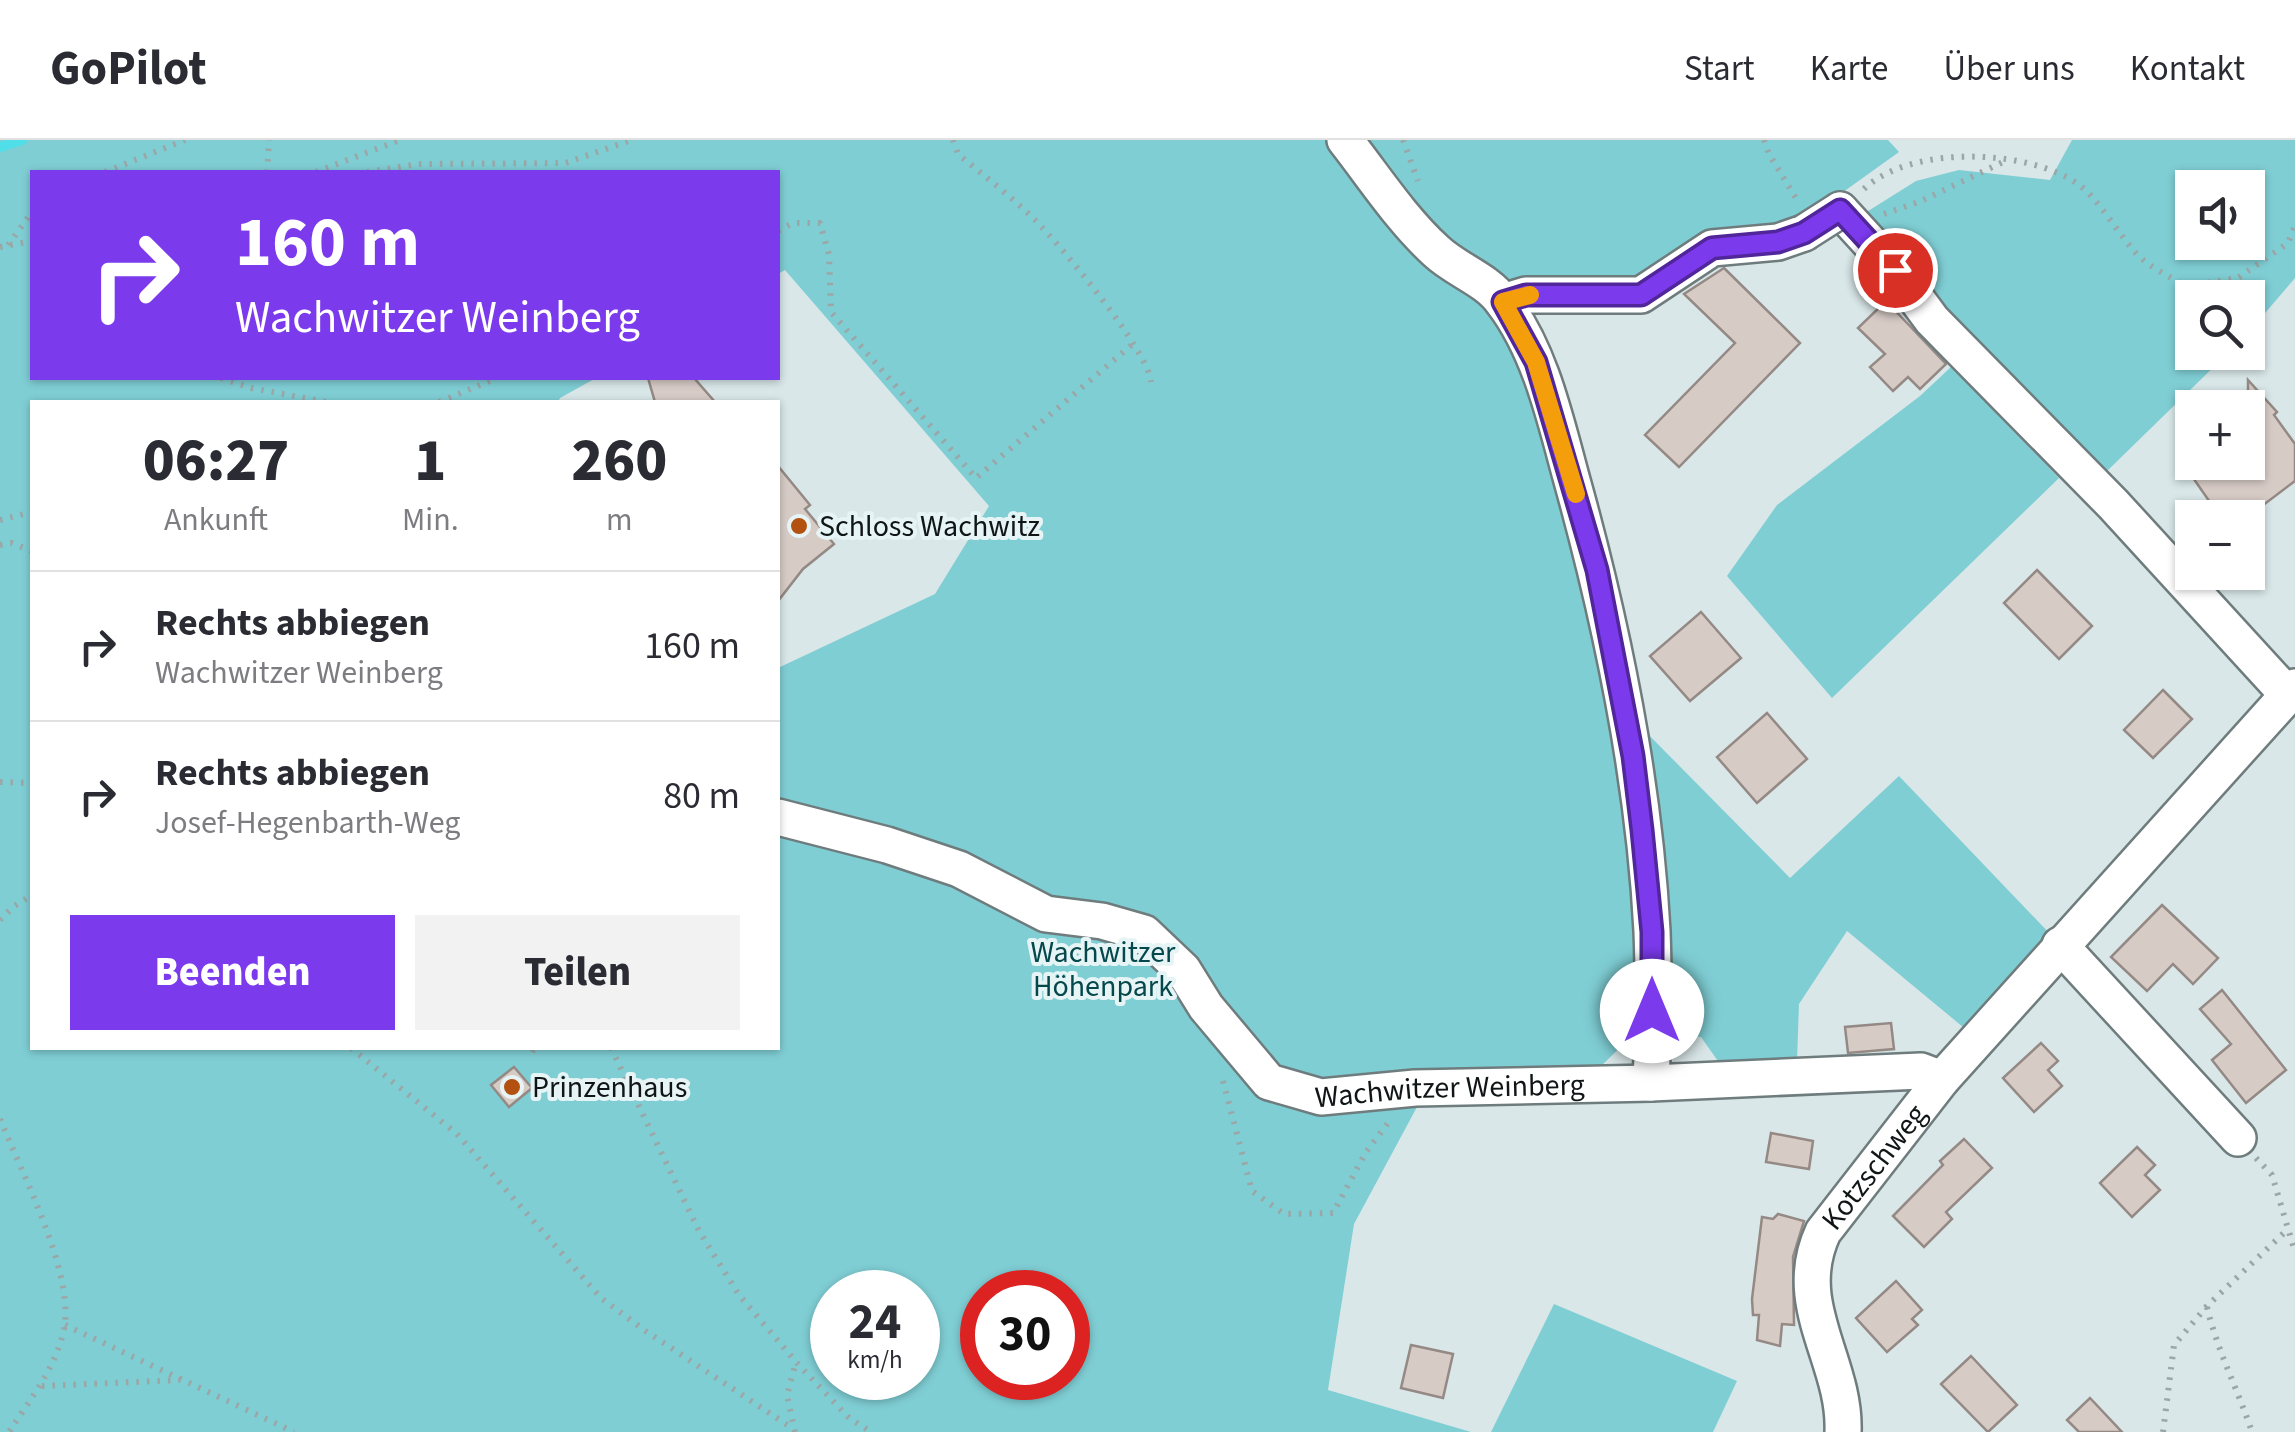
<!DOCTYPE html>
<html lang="de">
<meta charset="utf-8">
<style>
body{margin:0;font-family:"Source Sans 3",sans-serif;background:#f2f2f3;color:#2b2b33;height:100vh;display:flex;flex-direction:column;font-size:38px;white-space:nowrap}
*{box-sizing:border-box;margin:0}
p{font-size:32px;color:#7c7c81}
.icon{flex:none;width:55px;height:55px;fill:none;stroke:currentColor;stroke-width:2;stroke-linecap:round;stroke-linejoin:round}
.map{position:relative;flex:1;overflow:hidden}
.drawer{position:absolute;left:30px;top:260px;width:750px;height:650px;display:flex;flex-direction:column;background:#fff;border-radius:0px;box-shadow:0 2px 8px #0004}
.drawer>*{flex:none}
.hud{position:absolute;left:30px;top:30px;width:750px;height:210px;border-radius:0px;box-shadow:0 2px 8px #0004;background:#7c3aed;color:#fff;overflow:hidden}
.buttons{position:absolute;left:2175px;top:30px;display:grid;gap:20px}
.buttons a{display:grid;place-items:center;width:90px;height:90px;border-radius:0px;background:#fff;box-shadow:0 2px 8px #0004;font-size:50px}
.speed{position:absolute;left:810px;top:1130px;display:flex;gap:20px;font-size:50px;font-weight:700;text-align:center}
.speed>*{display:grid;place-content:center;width:130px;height:130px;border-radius:50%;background:#fff;box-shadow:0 2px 8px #0004;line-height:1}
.speed small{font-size:25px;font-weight:400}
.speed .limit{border:15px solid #d22;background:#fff;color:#111}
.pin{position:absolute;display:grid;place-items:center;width:85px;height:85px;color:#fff;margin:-42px;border:5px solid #fff;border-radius:50%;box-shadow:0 2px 10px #0007}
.me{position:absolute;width:110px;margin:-55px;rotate:0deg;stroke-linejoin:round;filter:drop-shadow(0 0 8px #0008)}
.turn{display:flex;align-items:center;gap:35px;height:210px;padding:0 40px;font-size:45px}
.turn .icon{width:130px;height:130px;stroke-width:2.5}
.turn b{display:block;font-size:70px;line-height:85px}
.eta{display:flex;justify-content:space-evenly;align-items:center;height:170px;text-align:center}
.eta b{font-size:60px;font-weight:800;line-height:70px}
.cta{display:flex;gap:20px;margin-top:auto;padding:20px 40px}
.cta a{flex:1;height:115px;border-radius:0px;background:#7c3aed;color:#fff;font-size:40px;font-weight:800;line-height:115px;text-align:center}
.cta a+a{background:#f2f2f3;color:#2b2b33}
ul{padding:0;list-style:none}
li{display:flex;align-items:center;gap:30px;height:150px;padding:0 40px;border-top:2px solid #e1e1e2}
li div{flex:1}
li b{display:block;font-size:38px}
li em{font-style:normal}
header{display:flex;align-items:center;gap:60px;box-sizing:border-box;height:140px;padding:0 50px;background:#fff;border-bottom:2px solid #e1e1e2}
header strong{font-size:48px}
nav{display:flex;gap:55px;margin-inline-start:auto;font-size:35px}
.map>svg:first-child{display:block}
.green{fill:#7fced4;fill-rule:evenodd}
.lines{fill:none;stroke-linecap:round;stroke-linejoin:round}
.stream{stroke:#50dfe9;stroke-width:10}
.building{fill:#d7cbc6;stroke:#948984;stroke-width:2.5}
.minor-casing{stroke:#6f7c7d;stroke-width:40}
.path{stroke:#9ba6a7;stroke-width:6;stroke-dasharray:2.5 8;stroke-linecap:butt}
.minor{stroke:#fff;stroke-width:35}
.minor-bridge-casing{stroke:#6f7c7d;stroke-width:40;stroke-linecap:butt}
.minor-bridge{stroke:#fff;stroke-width:35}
.route-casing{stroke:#51269a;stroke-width:25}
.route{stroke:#7c3aed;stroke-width:18}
.slow{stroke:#f59e0b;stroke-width:18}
.poi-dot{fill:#b35111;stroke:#e6f4f5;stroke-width:4}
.labels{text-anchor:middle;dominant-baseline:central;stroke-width:8;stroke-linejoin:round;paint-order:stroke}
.poi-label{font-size:30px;fill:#101515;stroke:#e6f4f5;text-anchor:start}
.park-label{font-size:30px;fill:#05484c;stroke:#e6f4f5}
.street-label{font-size:30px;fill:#101515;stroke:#e6f4f5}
</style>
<header>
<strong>GoPilot</strong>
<nav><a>Start</a><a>Karte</a><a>Über uns</a><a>Kontakt</a></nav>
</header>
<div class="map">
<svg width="2295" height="1292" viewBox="0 0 2295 1292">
<rect width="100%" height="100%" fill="#d9e7e8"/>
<!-- green -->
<g class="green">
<path d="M 0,0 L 1331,0 L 1492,164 L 1526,241 L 1580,425 L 1633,694 L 1633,895 L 1597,930 L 1438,928 L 1354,1084 L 1328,1250 L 1471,1292 L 0,1292 ZM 32,32 L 778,32 L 778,134 L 785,130 L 989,366 L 935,454 L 778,528 L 778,908 L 32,908 L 32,262 L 558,262 L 560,258 L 596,238 L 32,238 ZM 832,1152 L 918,1152 L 918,1238 L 832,1238 ZM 982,1152 L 1068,1152 L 1068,1238 L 982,1238 Z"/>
<path d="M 1354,0 L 1888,0 L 1899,12 L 1825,65 L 1639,148 L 1505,143 L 1455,111 Z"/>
<path d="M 2072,0 L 2295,0 L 2295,138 L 2248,193 L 2248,158 L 2192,158 L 2192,212 L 2228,213 L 2106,332 L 1946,173 L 1857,78 L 1916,41 L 1959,30 L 2050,40 ZM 2192,48 L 2248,48 L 2248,102 L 2192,102 Z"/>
<path d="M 1951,227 L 2059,338 L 1832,558 L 1727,436 L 1777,365 L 1920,256 Z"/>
<path d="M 1636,582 L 1790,738 L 1899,636 L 2053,797 L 1969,892 L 1847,791 L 1799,864 L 1797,921 L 1720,924 L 1701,897 L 1666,895 Z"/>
<path d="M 1554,1164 L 1737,1241 L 1713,1292 L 1491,1292 Z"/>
</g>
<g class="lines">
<!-- stream -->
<path class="stream" d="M 0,7 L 22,0"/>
</g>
<!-- building -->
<g class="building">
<path d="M 1724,128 L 1800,203 L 1679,327 L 1645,295 L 1735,203 L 1684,154 Z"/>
<path d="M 1886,161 L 1946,224 L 1920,249 L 1908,237 L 1893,251 L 1870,227 L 1885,214 L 1858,188 Z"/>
<path d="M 648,238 L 694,238 L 715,262 L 655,262 Z"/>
<path d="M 2248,240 L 2277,272 L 2274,275 L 2295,304 L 2295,341 L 2246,378 L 2221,378 L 2182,322 L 2248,322 Z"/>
<path d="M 778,326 L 810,365 L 805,369 L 834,404 L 803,429 L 778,461 Z"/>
<path d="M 2037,430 L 2092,486 L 2059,519 L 2004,463 Z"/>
<path d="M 1701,472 L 1741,518 L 1690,561 L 1650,516 Z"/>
<path d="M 2163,550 L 2192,579 L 2153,618 L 2124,590 Z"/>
<path d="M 1767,573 L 1807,619 L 1757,663 L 1717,617 Z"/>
<path d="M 2162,765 L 2218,818 L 2193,844 L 2173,824 L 2147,851 L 2111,817 Z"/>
<path d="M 2222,850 L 2286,930 L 2246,963 L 2212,920 L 2231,904 L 2200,869 Z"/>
<path d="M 1891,883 L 1894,909 L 1848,913 L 1845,887 Z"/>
<path d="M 2041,903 L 2058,921 L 2048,930 L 2062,946 L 2034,972 L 2003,938 Z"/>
<path d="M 514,927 L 532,948 L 509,967 L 491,945 Z"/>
<path d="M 1771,993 L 1813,1001 L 1809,1029 L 1766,1022 Z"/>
<path d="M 1964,999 L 1992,1028 L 1946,1072 L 1952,1079 L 1924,1107 L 1893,1076 L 1943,1025 L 1940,1021 Z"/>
<path d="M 2137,1007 L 2155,1025 L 2145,1035 L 2160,1050 L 2132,1077 L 2100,1043 Z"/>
<path d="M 1778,1074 L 1804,1081 L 1793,1117 L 1794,1185 L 1782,1184 L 1780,1206 L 1757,1200 L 1759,1175 L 1753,1175 L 1752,1159 L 1762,1077 L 1773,1079 Z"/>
<path d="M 1896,1141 L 1922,1170 L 1912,1179 L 1918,1185 L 1887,1212 L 1856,1178 Z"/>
<path d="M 1411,1205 L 1453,1214 L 1443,1258 L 1401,1248 Z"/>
<path d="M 1971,1216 L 2017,1265 L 1988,1292 L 1941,1244 Z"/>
<path d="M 2090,1258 L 2122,1292 L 2079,1292 L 2067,1280 Z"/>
</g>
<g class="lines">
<defs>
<g id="minor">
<path d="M 1345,0 C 1374,37 1401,79 1436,111 C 1456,130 1486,139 1502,161 C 1540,210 1555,278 1571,337 C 1612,484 1644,638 1652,791 C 1654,842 1653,893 1651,943"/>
<path d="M 1840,70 L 1895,130 L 1932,180 L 2113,364 L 2287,554"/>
<path d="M 1503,162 L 1526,155 L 1641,155 L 1712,108 L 1778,102 L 1804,93"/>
<path id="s1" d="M 778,677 L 887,705 L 959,729 L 1046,774 L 1102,781 L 1144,793 L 1183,830 L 1206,867 L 1269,942 L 1321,957 L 1415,948 L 1651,943 L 1921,931 L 1942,939"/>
<path d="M 2060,805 L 2238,998"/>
<path id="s2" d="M 1843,1292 C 1846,1221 1789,1165 1823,1092 L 1942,939 L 2295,547"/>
</g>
</defs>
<!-- minor casing -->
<use href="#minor" class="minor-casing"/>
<!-- path -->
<g class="path">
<path d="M 953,0 L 958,14 C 984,36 1011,56 1035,80 C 1061,106 1148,210 1151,242"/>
<path d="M 1403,0 L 1418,41"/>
<path d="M 1764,0 L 1769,14 L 1797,60"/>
<path d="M 105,32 L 185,0"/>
<path d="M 267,32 L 269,0"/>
<path d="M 316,32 L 400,0"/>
<path d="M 367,32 L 418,24 L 565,23 L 632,0"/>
<path d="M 1864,49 C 1910,5 2024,9 2075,42 C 2096,55 2117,92 2135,112 C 2147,126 2169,136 2185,146 L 2238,138 L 2288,103 L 2295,86"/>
<path d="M 1884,74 L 1921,61 L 2005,21"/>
<path d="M 778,91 L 793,83 L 820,83 L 829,115 L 831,172 L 976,338 L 1135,202"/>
<path d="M 8,105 L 32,72"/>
<path d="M 0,107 L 32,101"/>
<path d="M 221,238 L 251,248 L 326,262"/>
<path d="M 439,262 L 497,238"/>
<path d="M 0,380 L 32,372"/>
<path d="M 0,405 L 11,403 L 32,411"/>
<path d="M 0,642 L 32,643"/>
<path d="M 0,780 L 13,767 L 32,755"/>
<path d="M 351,908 L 457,994 L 601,1158 L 647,1192 L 792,1288"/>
<path d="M 611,908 L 699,1091 L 739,1155 L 796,1222 L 849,1278 L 871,1292"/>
<path d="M 532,912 L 535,908"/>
<path d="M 1223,941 L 1252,1051 L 1284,1074 L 1333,1073 L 1366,1012 L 1388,983"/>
<path d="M 0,979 C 22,1033 71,1127 65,1183 C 60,1222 29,1261 9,1292"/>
<path d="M 2256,1018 L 2272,1035 L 2295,1112"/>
<path d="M 2207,1167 C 2217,1210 2238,1250 2252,1292"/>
<path d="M 65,1185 L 294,1292"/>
<path d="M 42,1246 L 180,1240"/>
<path d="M 795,1292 L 787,1255 L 796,1222"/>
<path d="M 2163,1292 L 2174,1205 L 2207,1166 L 2288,1089"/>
</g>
<!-- minor -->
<use href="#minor" class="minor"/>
<defs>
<path id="minor-bridge" d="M 1804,93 L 1840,70"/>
</defs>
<!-- minor-bridge casing -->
<use href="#minor-bridge" class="minor-bridge-casing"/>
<!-- minor-bridge -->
<use href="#minor-bridge" class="minor-bridge"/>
</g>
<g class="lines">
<defs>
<path id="route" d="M 1652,871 L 1652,792 L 1642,690 L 1633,616 L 1597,430 L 1536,222 L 1503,162 L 1526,155 L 1641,155 L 1712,108 L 1778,102 L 1804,93 L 1840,70 L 1895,130"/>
</defs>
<!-- route casing -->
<use href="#route" class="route-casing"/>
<!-- route -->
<use href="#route" class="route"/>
<!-- slow -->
<path class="slow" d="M 1530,155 L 1503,162 L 1536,222 L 1576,354"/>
</g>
<!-- markers -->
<g class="poi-dot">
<circle cx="799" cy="386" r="10"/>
<circle cx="512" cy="947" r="10"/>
</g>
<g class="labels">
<!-- poi labels -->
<g class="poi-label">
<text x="819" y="386">Schloss Wachwitz</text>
<text x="532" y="947">Prinzenhaus</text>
</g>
<!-- park labels -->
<g class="park-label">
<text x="1103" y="812">Wachwitzer<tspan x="1103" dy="34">Höhenpark</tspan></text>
</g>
<!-- street labels -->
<g class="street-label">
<text stroke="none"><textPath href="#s1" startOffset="765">Wachwitzer Weinberg</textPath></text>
<text stroke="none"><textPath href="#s2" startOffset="288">Kotzschweg</textPath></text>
</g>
</g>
</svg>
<div class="buttons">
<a><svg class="icon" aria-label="sound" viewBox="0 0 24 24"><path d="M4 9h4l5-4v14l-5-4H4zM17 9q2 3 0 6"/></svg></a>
<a><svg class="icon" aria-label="search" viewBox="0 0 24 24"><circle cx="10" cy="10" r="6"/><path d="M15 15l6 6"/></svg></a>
<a>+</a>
<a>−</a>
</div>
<div class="speed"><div>24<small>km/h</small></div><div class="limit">30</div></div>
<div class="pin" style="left:1895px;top:130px;background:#d93025"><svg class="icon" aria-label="arrive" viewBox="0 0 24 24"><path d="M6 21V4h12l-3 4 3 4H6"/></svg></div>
<svg class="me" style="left:1652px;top:871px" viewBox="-20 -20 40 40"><circle r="19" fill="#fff"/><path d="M0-13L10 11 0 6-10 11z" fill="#7c3aed"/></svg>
<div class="hud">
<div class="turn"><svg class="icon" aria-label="right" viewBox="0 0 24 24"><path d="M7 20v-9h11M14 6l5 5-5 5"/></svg><div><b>160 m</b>Wachwitzer Weinberg</div></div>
</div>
<section class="drawer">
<div class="eta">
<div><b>06:27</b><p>Ankunft</p></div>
<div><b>1</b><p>Min.</p></div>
<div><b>260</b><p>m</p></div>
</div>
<ul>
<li><svg class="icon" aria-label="right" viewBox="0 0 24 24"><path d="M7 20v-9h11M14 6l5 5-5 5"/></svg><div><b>Rechts abbiegen</b><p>Wachwitzer Weinberg</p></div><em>160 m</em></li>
<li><svg class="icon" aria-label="right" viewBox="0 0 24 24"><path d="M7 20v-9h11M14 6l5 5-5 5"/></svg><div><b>Rechts abbiegen</b><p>Josef-Hegenbarth-Weg</p></div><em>80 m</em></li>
</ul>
<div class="cta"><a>Beenden</a><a>Teilen</a></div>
</section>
</div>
